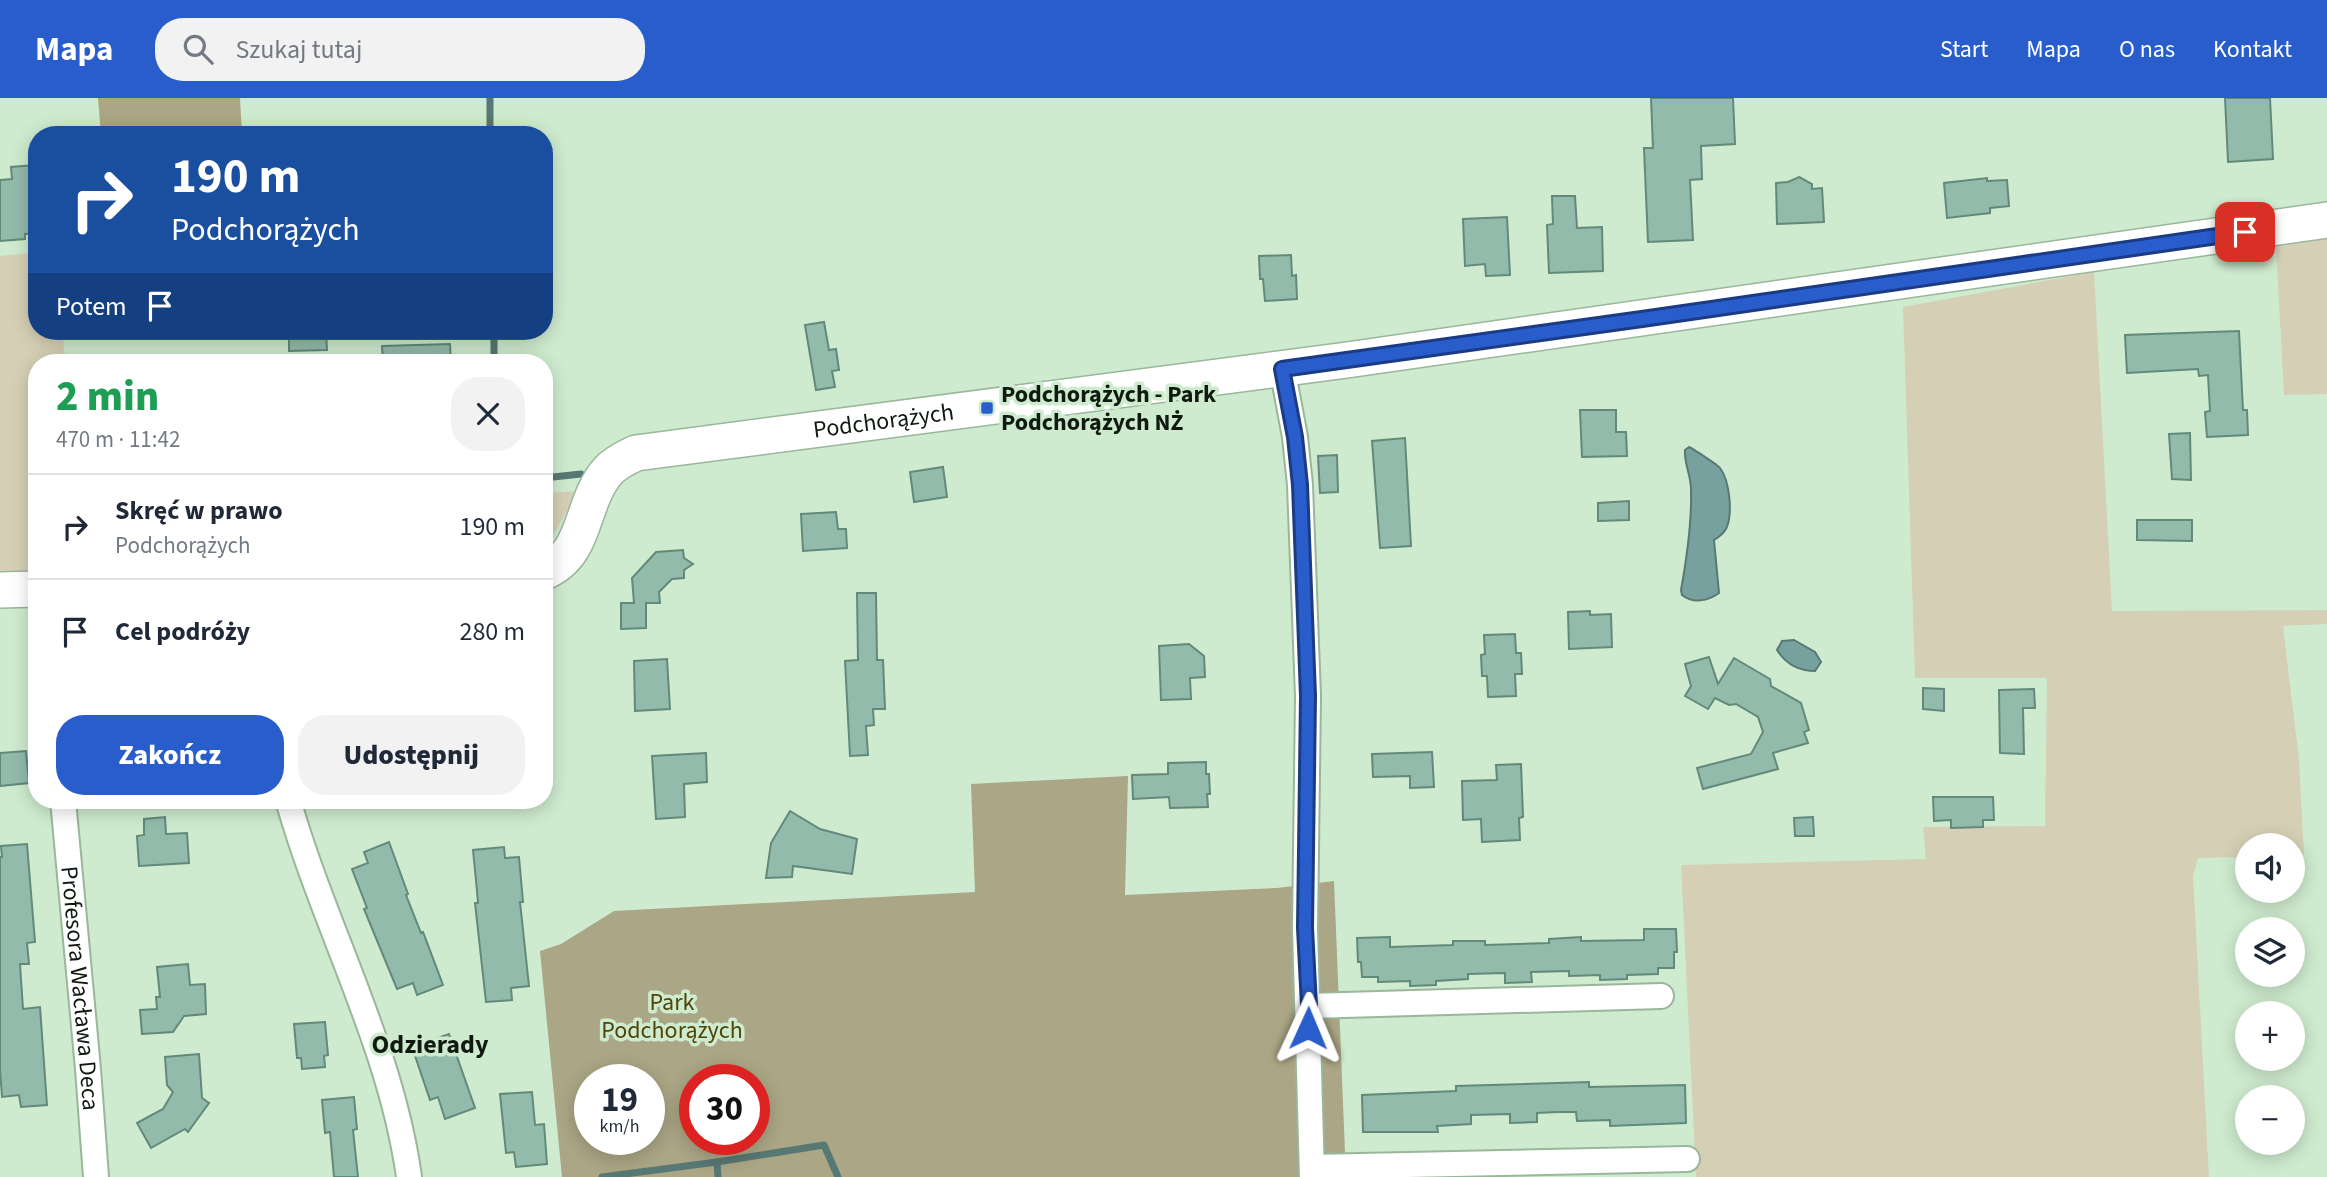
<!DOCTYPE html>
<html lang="pl">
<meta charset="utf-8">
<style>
body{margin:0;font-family:"Source Sans 3",sans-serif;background:#f2f2f3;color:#1f2937;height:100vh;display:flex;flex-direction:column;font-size:26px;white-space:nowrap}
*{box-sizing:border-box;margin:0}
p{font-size:23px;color:#747a83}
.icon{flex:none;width:38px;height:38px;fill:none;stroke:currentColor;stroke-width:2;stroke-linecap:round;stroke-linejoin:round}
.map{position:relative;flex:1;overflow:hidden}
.panel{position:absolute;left:28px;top:256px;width:525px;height:455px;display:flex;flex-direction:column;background:#fff;border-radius:28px;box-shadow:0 4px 18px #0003}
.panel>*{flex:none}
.hud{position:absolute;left:28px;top:28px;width:525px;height:214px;border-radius:28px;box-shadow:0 4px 18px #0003;background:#1a4fa0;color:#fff;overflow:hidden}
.controls{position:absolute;left:2235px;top:735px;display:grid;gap:14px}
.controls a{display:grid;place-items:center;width:70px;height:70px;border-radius:50%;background:#fff;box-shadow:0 4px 18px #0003;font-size:35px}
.speed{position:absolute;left:574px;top:966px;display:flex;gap:14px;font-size:35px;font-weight:700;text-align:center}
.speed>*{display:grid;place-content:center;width:91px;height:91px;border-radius:50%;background:#fff;box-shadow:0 4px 18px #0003;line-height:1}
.speed small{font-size:18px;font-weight:400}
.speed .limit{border:10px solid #d22;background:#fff;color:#111}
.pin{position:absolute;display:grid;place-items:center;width:60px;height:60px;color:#fff;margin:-30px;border-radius:14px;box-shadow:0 4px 10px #0006}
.me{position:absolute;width:77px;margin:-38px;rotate:1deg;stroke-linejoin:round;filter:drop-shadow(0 0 5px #0008)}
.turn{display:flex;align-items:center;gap:24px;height:147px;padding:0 28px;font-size:32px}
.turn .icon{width:91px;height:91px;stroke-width:2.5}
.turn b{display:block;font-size:49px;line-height:60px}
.then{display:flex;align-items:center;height:66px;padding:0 28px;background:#0003;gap:14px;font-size:26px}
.round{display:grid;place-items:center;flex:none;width:74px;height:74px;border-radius:28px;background:#f2f2f3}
.overview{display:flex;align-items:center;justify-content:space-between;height:119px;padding:0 28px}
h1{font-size:42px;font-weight:800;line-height:52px;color:#1e9e55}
.cta{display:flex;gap:14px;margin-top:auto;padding:14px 28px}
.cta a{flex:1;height:80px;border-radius:28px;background:#295dcb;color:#fff;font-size:28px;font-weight:800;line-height:80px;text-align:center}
.cta a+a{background:#f2f2f3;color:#1f2937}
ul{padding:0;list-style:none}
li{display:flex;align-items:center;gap:21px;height:105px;padding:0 28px;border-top:2px solid #e0e1e3}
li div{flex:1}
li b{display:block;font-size:26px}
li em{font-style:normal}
header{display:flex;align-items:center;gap:42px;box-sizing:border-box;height:98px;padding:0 35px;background:#295dcb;color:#fff}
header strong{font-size:33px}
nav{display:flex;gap:38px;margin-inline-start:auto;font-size:24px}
.search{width:490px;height:63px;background:#f2f2f3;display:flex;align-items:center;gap:18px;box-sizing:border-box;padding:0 24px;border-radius:28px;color:#747a83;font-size:26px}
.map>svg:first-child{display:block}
.green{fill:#d5d0b5}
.forest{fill:#aba685;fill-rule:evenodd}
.water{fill:#77a19f;stroke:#587874;stroke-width:2}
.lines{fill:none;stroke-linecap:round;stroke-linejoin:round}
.stream{stroke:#587874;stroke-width:7}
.building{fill:#93bbab;stroke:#62897a;stroke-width:2}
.street-casing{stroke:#9ab69b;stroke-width:28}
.secondary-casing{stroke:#9ab69b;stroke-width:38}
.street{stroke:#fff;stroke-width:24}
.secondary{stroke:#fff;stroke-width:35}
.route-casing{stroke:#1b3c84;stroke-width:18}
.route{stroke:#295dcb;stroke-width:12}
.poi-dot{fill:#295dcb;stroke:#ceebcf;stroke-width:2.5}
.labels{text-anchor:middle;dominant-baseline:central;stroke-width:7;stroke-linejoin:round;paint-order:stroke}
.poi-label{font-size:24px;font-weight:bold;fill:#101a10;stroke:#ceebcf;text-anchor:start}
.street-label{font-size:24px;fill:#101a10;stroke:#ceebcf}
.park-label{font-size:24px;fill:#4f4509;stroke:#ceebcf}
.neighbourhood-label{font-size:26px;font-weight:bold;fill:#101a10;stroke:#ceebcf}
</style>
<header>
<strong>Mapa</strong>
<div class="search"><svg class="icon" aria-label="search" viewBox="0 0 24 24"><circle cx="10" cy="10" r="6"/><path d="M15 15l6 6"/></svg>Szukaj tutaj</div>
<nav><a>Start</a><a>Mapa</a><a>O nas</a><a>Kontakt</a></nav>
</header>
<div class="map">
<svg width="2327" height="1079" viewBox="0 0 2327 1079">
<rect width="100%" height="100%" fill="#ceebcf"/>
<!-- green -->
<g class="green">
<path d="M 2327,139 L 2327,296 L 2284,297 L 2276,149 Z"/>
<path d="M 37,154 L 37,233 L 63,233 L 64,254 L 72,264 L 37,264 L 37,476 L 0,476 L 0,158 Z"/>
<path d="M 2094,174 L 2112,513 L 2327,512 L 2327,526 L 2283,528 L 2299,662 L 2304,757 L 2293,758 L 2292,747 L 2247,747 L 2247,759 L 2198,760 L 2193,778 L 2209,1079 L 1696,1079 L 1681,767 L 1926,761 L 1923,729 L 2045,728 L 2047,580 L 1915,580 L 1903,209 Z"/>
<path d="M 578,393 L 550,443 L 544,446 L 544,395 Z"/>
</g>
<!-- forest -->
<g class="forest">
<path d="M 98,0 L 240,0 L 242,37 L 101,37 Z"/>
<path d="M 1128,678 L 1125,797 L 1277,790 L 1334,783 L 1346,1079 L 562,1079 L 540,853 L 561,846 L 614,813 L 975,794 L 971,686 ZM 590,982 L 649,982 L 649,1041 L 590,1041 ZM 695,982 L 754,982 L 754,1041 L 695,1041 Z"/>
</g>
<!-- water -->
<g class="water">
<path d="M 1689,349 C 1692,350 1719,368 1720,370 C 1730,383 1733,417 1726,431 C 1723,436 1719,439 1714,442 L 1719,495 C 1708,503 1693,506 1682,497 L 1681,492 C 1687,459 1692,425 1691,391 C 1691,377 1684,366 1685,352 Z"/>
<path d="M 1794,542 L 1815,554 L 1821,564 L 1815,573 C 1799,573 1786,566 1777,552 L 1782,543 Z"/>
</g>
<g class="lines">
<!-- stream -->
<g class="stream">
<path d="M 490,0 L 490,37"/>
<path d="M 494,233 L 494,264"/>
<path d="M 544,380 L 581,376"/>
<path d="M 717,1064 L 824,1047 L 838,1079"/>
<path d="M 602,1079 L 717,1064 L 718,1079"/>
</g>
</g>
<!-- building -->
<g class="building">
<path d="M 1651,0 L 1733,0 L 1735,46 L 1701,48 L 1702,81 L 1690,82 L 1693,142 L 1648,144 L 1644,50 L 1653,50 Z"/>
<path d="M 2225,0 L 2270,0 L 2273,61 L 2228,64 Z"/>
<path d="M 35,67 L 37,135 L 25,136 L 25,141 L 0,143 L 0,82 L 12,81 L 11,69 Z"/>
<path d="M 1799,79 L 1812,86 L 1812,91 L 1822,90 L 1824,124 L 1777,126 L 1776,85 L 1788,84 Z"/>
<path d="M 1987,80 L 1987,83 L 2007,82 L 2009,108 L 1990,110 L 1990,115 L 1947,120 L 1944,85 Z"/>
<path d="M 1552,98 L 1575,98 L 1577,130 L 1602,129 L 1603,173 L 1549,175 L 1547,127 L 1553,126 Z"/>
<path d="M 1507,119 L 1510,177 L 1486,178 L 1485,166 L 1465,168 L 1463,121 Z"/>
<path d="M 1291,157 L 1292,178 L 1296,177 L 1297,201 L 1265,203 L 1263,181 L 1260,181 L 1259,158 Z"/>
<path d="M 824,224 L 829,252 L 836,251 L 839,272 L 832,273 L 835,289 L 816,292 L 805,227 Z"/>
<path d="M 289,233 L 326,233 L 327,252 L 289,253 Z"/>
<path d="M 2239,233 L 2243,312 L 2247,312 L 2248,337 L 2207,339 L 2205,314 L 2210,313 L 2208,277 L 2199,278 L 2198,271 L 2127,275 L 2125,237 Z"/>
<path d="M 450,246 L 451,264 L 383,264 L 382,248 Z"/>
<path d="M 1580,312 L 1616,312 L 1616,334 L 1626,334 L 1627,358 L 1582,359 Z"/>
<path d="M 2190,335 L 2191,382 L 2172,381 L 2169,336 Z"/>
<path d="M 1405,340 L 1411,448 L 1380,450 L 1372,343 Z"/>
<path d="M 1337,357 L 1338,394 L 1320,395 L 1318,358 Z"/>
<path d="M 943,369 L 947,399 L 914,404 L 910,374 Z"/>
<path d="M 1629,403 L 1629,422 L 1598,423 L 1598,405 Z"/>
<path d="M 836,414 L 838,431 L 846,431 L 847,450 L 803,453 L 801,416 Z"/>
<path d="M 2137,422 L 2192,422 L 2192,443 L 2137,442 Z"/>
<path d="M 683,452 L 684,460 L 693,466 L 684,472 L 684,480 L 672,481 L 659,494 L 660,505 L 646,505 L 646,530 L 621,531 L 621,505 L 634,505 L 632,480 L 656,454 Z"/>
<path d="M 857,495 L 876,495 L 877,562 L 883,562 L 885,611 L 873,611 L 874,627 L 866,628 L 868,657 L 850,658 L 845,563 L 858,562 Z"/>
<path d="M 1590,513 L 1590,517 L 1611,516 L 1612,549 L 1569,551 L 1568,514 Z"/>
<path d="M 1515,536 L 1516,555 L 1521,555 L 1522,576 L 1515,576 L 1516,598 L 1488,599 L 1487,578 L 1482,578 L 1481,557 L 1485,556 L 1484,537 Z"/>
<path d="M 1189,546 L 1204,558 L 1205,579 L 1190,580 L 1191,601 L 1161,602 L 1159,548 Z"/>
<path d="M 1709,559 L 1718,586 L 1734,560 L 1770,581 L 1771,588 L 1801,605 L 1809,632 L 1804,634 L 1808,645 L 1773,655 L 1778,671 L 1703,691 L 1697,670 L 1751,656 L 1763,634 L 1758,619 L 1736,606 L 1729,607 L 1715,600 L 1708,611 L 1685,598 L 1691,588 L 1685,566 Z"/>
<path d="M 667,561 L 670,611 L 635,613 L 634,563 Z"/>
<path d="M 1923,590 L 1944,591 L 1944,613 L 1923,611 Z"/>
<path d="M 2034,591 L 2035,610 L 2023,610 L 2024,656 L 2000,655 L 1999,592 Z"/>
<path d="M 26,653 L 29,685 L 0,688 L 0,655 Z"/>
<path d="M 1432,654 L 1434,689 L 1410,690 L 1410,678 L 1373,679 L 1372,656 Z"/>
<path d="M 706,655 L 707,684 L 684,686 L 685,719 L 656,721 L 652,658 Z"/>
<path d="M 1206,664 L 1206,676 L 1209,676 L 1210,696 L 1207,696 L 1208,709 L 1170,710 L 1169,699 L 1133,701 L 1132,677 L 1168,676 L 1168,665 Z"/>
<path d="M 1521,666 L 1523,719 L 1519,720 L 1520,742 L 1482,744 L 1481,721 L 1463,722 L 1462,683 L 1497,682 L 1496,667 Z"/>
<path d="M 1933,699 L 1993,699 L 1994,722 L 1983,722 L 1983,729 L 1951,730 L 1951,722 L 1934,723 Z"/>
<path d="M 790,713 L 820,731 L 857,741 L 852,776 L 793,768 L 792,779 L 766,780 L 771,745 Z"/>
<path d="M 165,719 L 166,736 L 187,735 L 189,765 L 139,768 L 137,738 L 144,737 L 144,721 Z"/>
<path d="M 1813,719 L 1814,738 L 1795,738 L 1794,720 Z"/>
<path d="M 389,744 L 408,796 L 406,797 L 421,835 L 423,834 L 443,887 L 417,897 L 413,885 L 397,891 L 364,811 L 367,810 L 352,771 L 368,765 L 364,754 Z"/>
<path d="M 27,746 L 35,844 L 27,845 L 29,866 L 20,866 L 23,911 L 40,909 L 47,1007 L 21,1009 L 19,997 L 2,999 L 0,972 L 0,759 L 2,759 L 1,748 Z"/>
<path d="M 504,749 L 505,760 L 519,759 L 523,804 L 520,804 L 529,888 L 511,890 L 512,902 L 486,904 L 475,805 L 478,805 L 477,793 L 473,752 Z"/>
<path d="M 1644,831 L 1676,831 L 1677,854 L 1674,854 L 1674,870 L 1658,870 L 1658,876 L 1627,877 L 1627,881 L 1600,882 L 1600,877 L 1569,878 L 1569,873 L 1531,874 L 1532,884 L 1505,885 L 1505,875 L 1468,876 L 1468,881 L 1436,883 L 1436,887 L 1410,888 L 1410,883 L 1378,884 L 1378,879 L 1362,879 L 1361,864 L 1358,864 L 1357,840 L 1390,839 L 1390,849 L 1453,847 L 1453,843 L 1485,843 L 1485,847 L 1549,845 L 1549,841 L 1581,839 L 1581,843 L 1644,842 Z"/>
<path d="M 188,866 L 190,887 L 205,886 L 206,916 L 184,918 L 173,934 L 142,936 L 140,912 L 157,911 L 156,899 L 160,899 L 157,869 Z"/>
<path d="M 325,924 L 328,957 L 324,958 L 325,969 L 302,971 L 301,960 L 297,960 L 294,926 Z"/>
<path d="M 449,936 L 475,1010 L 445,1021 L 438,999 L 430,1002 L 412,949 Z"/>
<path d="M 199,956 L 202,1000 L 209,1005 L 188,1034 L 185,1031 L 151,1050 L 137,1025 L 163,1011 L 173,994 L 167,987 L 165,959 Z"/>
<path d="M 1589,984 L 1589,989 L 1685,987 L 1686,1025 L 1610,1028 L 1610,1022 L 1577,1023 L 1576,1014 L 1557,1014 L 1537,1015 L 1537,1024 L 1510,1025 L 1510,1016 L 1471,1017 L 1471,1026 L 1437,1028 L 1438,1034 L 1363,1034 L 1362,997 L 1456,993 L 1456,988 Z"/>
<path d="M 532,994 L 535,1027 L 544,1026 L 547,1066 L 516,1069 L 514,1054 L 506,1055 L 500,996 Z"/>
<path d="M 354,999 L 357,1031 L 353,1032 L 358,1079 L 334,1079 L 330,1034 L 325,1035 L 322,1002 Z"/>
</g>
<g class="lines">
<defs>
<g id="street">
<path d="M 1282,270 L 1295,339 L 1300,387 L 1308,598 L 1305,830 L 1312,1079"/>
<path id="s1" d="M 63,702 L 88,971 L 96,1079"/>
<path d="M 288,702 C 324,829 391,948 409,1079"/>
<path d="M 1309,908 L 1661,898"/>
<path d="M 1312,1069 L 1687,1061"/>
</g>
<g id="secondary">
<path id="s2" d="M 544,474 C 588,456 580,404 608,373 C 615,365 625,360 636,355 L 1347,262 L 2327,122"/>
<path d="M 0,492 L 37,491"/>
</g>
</defs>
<!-- street casing -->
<use href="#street" class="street-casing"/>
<!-- secondary casing -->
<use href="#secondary" class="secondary-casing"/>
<!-- street -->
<use href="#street" class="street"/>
<!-- secondary -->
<use href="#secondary" class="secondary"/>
</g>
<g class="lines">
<defs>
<path id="route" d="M 1308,930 L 1309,908 L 1305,830 L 1308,598 L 1304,492 L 1300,387 L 1295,339 L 1282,271 L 1642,221 L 2245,134"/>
</defs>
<!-- route casing -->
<use href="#route" class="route-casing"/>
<!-- route -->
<use href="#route" class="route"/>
</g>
<!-- markers -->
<rect class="poi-dot" x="980" y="303" width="14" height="14" rx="3.5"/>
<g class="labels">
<!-- poi labels -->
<g class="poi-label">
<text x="1001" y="296">Podchorążych - Park<tspan x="1001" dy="28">Podchorążych NŻ</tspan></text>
</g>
<!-- street labels -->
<g class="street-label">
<text stroke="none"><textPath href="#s2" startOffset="406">Podchorążych</textPath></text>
<text stroke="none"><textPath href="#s1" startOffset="189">Profesora Wacława Deca</textPath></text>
</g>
<!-- park labels -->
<g class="park-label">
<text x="672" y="904">Park<tspan x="672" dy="28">Podchorążych</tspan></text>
</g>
<!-- neighbourhood labels -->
<g class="neighbourhood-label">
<text x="430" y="946">Odzierady</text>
</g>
</g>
</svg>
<div class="controls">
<a><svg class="icon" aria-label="sound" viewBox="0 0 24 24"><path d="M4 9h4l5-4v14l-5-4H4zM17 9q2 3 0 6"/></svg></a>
<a><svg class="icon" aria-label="layers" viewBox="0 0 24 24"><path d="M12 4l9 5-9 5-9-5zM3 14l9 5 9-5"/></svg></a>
<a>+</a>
<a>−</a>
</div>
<div class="speed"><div>19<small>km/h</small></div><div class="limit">30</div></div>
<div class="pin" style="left:2245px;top:134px;background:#d93025"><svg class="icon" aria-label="arrive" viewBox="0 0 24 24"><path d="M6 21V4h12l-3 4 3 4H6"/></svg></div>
<svg class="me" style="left:1308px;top:930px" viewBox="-20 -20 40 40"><path d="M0-17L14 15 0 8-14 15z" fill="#295dcb" stroke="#fff" stroke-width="4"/></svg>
<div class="hud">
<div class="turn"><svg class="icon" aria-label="right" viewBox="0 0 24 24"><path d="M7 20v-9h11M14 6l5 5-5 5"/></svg><div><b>190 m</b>Podchorążych</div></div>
<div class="then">Potem<svg class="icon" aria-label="arrive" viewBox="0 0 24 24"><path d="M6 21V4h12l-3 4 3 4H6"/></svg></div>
</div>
<section class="panel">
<div class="overview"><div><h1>2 min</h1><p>470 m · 11:42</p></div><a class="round"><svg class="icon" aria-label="close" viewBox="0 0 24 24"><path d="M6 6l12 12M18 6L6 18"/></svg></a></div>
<ul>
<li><svg class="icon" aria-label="right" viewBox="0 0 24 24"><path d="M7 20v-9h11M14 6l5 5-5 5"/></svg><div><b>Skręć w prawo</b><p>Podchorążych</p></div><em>190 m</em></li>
<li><svg class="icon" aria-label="arrive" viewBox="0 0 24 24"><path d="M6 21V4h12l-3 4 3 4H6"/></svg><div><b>Cel podróży</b></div><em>280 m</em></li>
</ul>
<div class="cta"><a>Zakończ</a><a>Udostępnij</a></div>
</section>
</div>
